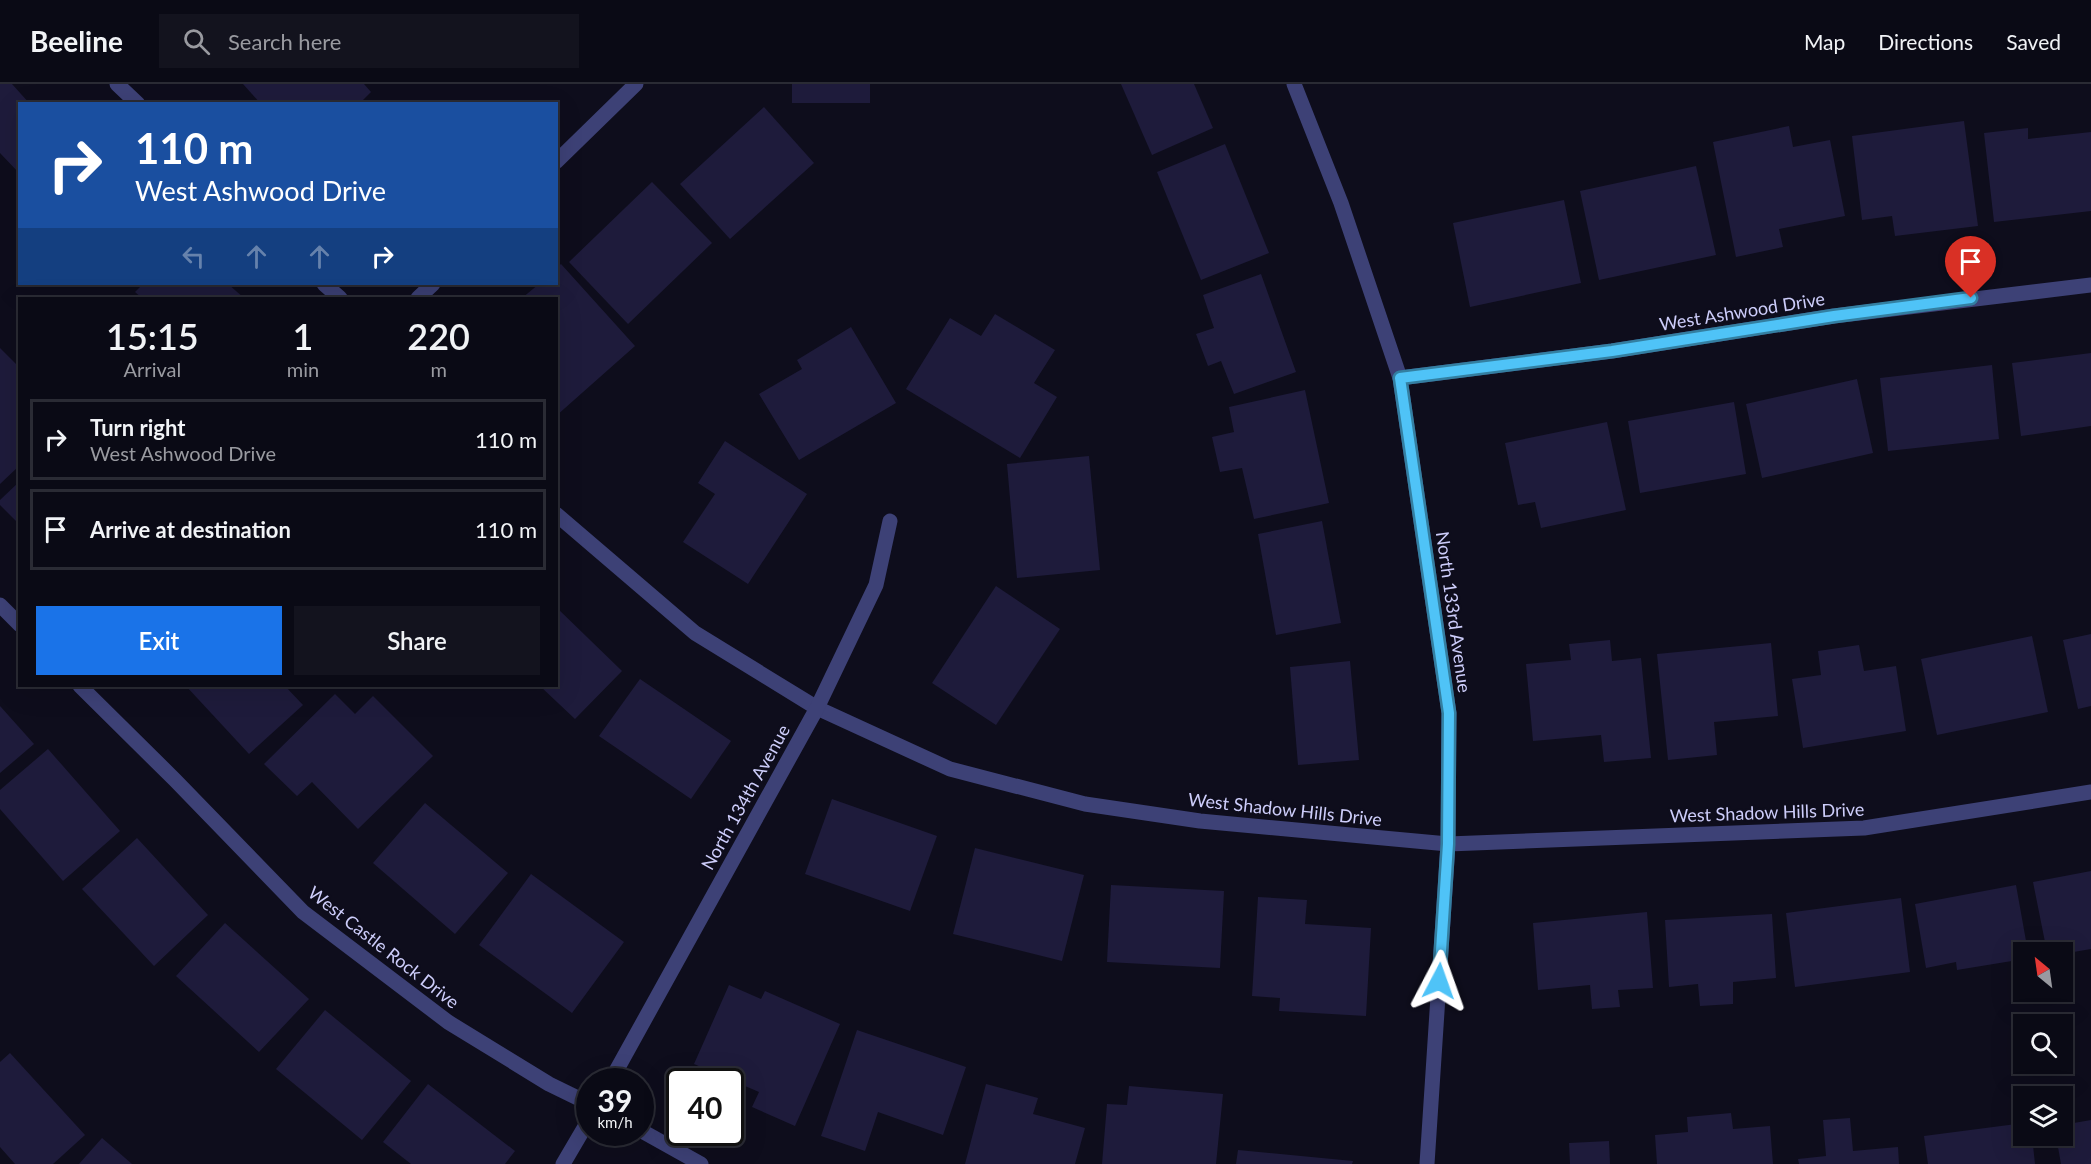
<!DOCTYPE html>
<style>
body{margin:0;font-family:Lato,sans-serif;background:#13131e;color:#f1f3f6;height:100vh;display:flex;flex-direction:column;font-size:22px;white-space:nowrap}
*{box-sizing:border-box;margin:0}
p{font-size:20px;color:#999aa0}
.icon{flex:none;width:33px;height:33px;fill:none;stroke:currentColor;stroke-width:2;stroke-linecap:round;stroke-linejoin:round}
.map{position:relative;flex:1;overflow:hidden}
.details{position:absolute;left:18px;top:213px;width:540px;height:390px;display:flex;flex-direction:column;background:#0a0a15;border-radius:0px;box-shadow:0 6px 24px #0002,0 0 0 2px #2a2b34}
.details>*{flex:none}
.top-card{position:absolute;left:18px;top:18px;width:540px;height:183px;border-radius:0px;box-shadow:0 6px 24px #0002,0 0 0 2px #2a2b34;background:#1a4fa0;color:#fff;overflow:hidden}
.needle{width:39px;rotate:331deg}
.tools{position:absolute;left:2013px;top:858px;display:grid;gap:12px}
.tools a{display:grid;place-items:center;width:60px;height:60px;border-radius:0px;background:#0a0a15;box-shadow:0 6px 24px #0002,0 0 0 2px #2a2b34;font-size:30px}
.speed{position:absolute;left:576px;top:984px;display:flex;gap:12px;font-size:30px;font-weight:700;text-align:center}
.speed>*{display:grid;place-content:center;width:78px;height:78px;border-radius:50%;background:#0a0a15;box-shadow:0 6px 24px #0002,0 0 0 2px #2a2b34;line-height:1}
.speed small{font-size:15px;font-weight:400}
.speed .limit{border:3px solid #111;border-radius:9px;background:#fff;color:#111}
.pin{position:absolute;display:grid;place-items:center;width:51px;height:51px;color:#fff;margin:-62px -26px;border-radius:50% 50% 50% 0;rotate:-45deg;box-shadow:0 0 6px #0007}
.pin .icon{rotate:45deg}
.me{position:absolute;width:66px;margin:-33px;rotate:4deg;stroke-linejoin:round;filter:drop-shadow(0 0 4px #0008)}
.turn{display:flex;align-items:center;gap:21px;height:126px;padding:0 18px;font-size:27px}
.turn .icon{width:78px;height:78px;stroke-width:2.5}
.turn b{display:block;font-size:42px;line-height:51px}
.lanes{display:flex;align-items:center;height:57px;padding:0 18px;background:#0003;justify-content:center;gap:30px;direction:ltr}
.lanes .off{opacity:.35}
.eta{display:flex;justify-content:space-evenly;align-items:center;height:102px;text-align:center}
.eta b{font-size:36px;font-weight:600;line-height:42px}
.button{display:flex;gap:12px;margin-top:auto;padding:12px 18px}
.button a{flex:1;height:69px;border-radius:0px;background:#1a73e8;color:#fff;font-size:24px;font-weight:600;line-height:69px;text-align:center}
.button a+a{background:#13131e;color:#f1f3f6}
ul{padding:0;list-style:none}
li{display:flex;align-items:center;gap:18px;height:81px;margin:0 12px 9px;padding:0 6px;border:3px solid #2a2b34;border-radius:0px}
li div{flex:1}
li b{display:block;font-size:22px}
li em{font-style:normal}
header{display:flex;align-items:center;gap:36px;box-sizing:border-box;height:84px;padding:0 30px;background:#0a0a15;border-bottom:2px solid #2a2b34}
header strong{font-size:28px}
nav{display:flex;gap:33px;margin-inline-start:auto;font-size:21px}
.search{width:420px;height:54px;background:#13131e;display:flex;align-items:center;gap:15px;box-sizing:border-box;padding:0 21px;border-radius:0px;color:#999aa0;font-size:22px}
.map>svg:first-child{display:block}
.building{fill:#1e1b3b}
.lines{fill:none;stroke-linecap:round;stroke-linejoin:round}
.minor{stroke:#3d4176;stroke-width:15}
.route-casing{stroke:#337fa1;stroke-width:15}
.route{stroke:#4fc3f7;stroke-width:10}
.labels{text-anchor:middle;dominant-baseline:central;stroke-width:4.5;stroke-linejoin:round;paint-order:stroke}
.street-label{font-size:18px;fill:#cdcdfa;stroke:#0e0d1c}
</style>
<header>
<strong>Beeline</strong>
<div class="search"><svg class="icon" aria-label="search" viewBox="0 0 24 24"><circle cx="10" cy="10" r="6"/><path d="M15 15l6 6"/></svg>Search here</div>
<nav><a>Map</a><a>Directions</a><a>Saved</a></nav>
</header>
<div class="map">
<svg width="2091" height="1080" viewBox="0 0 2091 1080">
<rect width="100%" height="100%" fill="#0e0d1c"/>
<!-- building -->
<g class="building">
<path d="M 0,0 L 12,0 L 30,20 L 20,20 L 20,90 L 0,69 Z"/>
<path d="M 243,0 L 364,0 L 371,8 L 359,20 L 261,20 Z"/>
<rect x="792" y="0" width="78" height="19"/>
<path d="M 1121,0 L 1194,0 L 1213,44 L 1152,71 Z"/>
<path d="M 764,23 L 814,79 L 730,155 L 680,100 Z"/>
<path d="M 1964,37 L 1978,142 L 1895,152 L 1892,132 L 1862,136 L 1852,52 Z"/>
<path d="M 1789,42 L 1793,63 L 1830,56 L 1845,132 L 1779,145 L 1783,163 L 1736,173 L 1713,58 Z"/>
<path d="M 2028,44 L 2028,55 L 2091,48 L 2091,127 L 1994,138 L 1984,49 Z"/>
<path d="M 1225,60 L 1269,169 L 1201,196 L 1157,88 Z"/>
<path d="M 1696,82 L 1716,171 L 1599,196 L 1580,107 Z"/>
<path d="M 652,98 L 712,159 L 628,240 L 569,178 Z"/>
<path d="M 1564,116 L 1581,199 L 1470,223 L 1453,139 Z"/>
<path d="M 561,180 L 635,262 L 556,332 L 556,214 L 522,214 L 539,200 L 556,200 L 556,184 Z"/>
<path d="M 1261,190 L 1296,288 L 1234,310 L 1221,277 L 1208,282 L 1196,250 L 1214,244 L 1203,211 Z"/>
<path d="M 143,200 L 228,200 L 244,214 L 142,214 L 135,208 Z"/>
<path d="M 995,230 L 1055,266 L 1034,299 L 1057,313 L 1020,374 L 906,305 L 950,234 L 981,252 Z"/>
<path d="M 851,243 L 896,319 L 799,376 L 759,310 L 802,285 L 797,276 Z"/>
<path d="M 0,264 L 20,284 L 20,381 L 0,400 Z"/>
<path d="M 2091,269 L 2091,342 L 2021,352 L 2012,279 Z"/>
<path d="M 1992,281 L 1999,355 L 1888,367 L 1880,294 Z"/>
<path d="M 1857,295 L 1873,369 L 1762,394 L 1746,320 Z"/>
<path d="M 1305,306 L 1329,419 L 1254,435 L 1242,384 L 1220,388 L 1212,353 L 1234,348 L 1229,323 Z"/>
<path d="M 1734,318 L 1746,390 L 1640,409 L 1628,337 Z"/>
<path d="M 1607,338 L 1626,426 L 1541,444 L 1535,418 L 1518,421 L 1505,359 Z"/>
<path d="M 725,357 L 807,410 L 748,500 L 683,458 L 715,410 L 698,399 Z"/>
<path d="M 1089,372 L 1100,486 L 1017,494 L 1007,380 Z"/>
<path d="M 20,397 L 20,441 L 0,421 L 0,416 Z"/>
<path d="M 1322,437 L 1341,539 L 1276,551 L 1258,450 Z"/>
<path d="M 996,502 L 1060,545 L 996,641 L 932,599 Z"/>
<path d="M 556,523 L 622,587 L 575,635 L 540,602 L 556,602 Z"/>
<path d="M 2091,550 L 2091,622 L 2078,625 L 2063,556 Z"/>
<path d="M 2032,552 L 2048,628 L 1937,651 L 1921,575 Z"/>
<path d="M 1610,556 L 1612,577 L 1641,574 L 1651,674 L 1604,678 L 1601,651 L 1533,657 L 1526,580 L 1571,576 L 1569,560 Z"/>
<path d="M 1771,559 L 1778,632 L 1714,638 L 1717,671 L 1668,676 L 1657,570 Z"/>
<path d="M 1859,561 L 1864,587 L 1896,582 L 1906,647 L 1803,664 L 1792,595 L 1821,591 L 1818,567 Z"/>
<path d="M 1350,577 L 1359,676 L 1298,681 L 1290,583 Z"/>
<path d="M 640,595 L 731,657 L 691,715 L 599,652 Z"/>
<path d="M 186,602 L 285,602 L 303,621 L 249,670 Z"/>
<path d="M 335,610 L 355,630 L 373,612 L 433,672 L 358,745 L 312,698 L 297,712 L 264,680 Z"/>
<path d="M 0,622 L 34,660 L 0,689 Z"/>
<path d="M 48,665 L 120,747 L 63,797 L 0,725 L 0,706 Z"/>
<path d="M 832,715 L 937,752 L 910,827 L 805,790 Z"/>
<path d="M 425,719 L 508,789 L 455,850 L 373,779 Z"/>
<path d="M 137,754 L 208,831 L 154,882 L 82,805 Z"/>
<path d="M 975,764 L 1084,791 L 1062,877 L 953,850 Z"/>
<path d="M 2091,787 L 2091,865 L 2062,870 L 2062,868 L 2047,868 L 2033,798 Z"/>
<path d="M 531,790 L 624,858 L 572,929 L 479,861 Z"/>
<path d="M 1111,801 L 1224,807 L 1220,884 L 1107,878 Z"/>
<path d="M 2016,801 L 2028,868 L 2024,868 L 2024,875 L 1957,886 L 1956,878 L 1926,884 L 1915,820 Z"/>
<path d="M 1258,813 L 1307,816 L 1305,840 L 1371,844 L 1366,932 L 1279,927 L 1280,914 L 1252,912 Z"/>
<path d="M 1901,814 L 1910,888 L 1795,903 L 1786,829 Z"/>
<path d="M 1647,828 L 1653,904 L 1618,906 L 1620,923 L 1592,925 L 1590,901 L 1538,906 L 1533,839 Z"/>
<path d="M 1772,830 L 1776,894 L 1733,898 L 1733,920 L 1700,922 L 1698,900 L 1669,903 L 1665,836 Z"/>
<path d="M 225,839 L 309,915 L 259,968 L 176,892 Z"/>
<path d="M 729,901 L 761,915 L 765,907 L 840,940 L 795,1042 L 752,1023 L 759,1008 L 694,980 Z"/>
<path d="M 325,926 L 411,997 L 362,1056 L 276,985 Z"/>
<path d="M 857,946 L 966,983 L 943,1051 L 878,1028 L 865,1067 L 821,1052 Z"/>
<path d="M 10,969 L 85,1051 L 53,1080 L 15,1080 L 0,1063 L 0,978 Z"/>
<path d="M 428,1000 L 515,1067 L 505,1080 L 411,1080 L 383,1058 Z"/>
<path d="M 986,1000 L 1038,1014 L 1033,1030 L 1085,1044 L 1075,1080 L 965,1080 Z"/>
<path d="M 1129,1002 L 1223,1010 L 1216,1080 L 1102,1080 L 1107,1020 L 1127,1021 Z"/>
<path d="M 1731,1029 L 1733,1045 L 1770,1042 L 1773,1080 L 1657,1080 L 1655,1051 L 1688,1048 L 1687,1033 Z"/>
<path d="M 1850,1034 L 1853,1067 L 1898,1063 L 1899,1080 L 1799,1080 L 1798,1075 L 1826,1072 L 1823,1036 Z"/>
<path d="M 2091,1036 L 2091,1080 L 2061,1080 L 2056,1052 L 2062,1052 L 2062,1041 Z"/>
<path d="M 2024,1039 L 2024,1052 L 2032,1052 L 2035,1080 L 1928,1080 L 1924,1052 Z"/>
<path d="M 102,1054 L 132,1080 L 79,1080 Z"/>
<path d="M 1609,1057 L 1610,1080 L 1570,1080 L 1569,1059 Z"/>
<path d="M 1238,1066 L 1353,1077 L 1352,1080 L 1236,1080 Z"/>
</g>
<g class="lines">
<!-- minor -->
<g class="minor">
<path d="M 117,0 L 138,20"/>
<path d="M 1294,0 L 1341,119 L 1400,294 L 1449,629 L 1448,760 L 1427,1080"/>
<path d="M 556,78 L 636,0"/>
<path d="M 324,200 L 340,214"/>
<path d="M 418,214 L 433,200"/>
<path d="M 1400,294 L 1612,267 L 1834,232 L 2091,201"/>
<path d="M 556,430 L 695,549 L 817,624 L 950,685 L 1085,720 L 1200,737 L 1448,760 L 1864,744 L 2091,708"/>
<path d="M 0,521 L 20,541"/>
<path d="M 80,602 L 175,696 L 303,828 L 448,938 L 549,1000 L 590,1020"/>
<path d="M 610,998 L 817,624 L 876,501 L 890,437"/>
<path d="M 640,1046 L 701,1080"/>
<path d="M 563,1080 L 590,1034"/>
</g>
</g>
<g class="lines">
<defs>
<path id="route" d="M 1439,897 L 1448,760 L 1449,629 L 1400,294 L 1612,267 L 1834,232 L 1971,214"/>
</defs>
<!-- route casing -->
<use href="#route" class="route-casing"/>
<!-- route -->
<use href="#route" class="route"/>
</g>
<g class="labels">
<!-- street labels -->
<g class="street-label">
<text transform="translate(1742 227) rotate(-9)">West Ashwood Drive</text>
<text transform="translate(1454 528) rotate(82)">North 133rd Avenue</text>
<text transform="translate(745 713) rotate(-61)">North 134th Avenue</text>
<text transform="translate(1285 725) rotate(6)">West Shadow Hills Drive</text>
<text transform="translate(1767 728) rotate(-2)">West Shadow Hills Drive</text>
<text transform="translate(384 863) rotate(38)">West Castle Rock Drive</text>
</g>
</g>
</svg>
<div class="tools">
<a><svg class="needle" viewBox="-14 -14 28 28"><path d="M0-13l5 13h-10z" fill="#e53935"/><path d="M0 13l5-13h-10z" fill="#999aa0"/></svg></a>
<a><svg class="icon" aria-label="search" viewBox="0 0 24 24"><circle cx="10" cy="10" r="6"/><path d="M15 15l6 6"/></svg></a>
<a><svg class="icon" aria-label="layers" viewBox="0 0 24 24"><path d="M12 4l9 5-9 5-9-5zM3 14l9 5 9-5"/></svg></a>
</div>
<div class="speed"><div>39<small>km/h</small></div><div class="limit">40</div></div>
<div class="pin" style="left:1971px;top:214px;background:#d93025"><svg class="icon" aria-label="arrive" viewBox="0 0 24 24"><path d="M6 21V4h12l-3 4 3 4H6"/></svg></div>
<svg class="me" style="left:1439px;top:897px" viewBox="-20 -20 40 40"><path d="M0-17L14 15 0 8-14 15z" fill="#4fc3f7" stroke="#fff" stroke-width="4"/></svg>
<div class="top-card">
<div class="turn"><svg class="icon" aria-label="right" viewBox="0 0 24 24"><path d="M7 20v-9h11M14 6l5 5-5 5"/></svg><div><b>110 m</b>West Ashwood Drive</div></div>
<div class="lanes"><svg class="icon off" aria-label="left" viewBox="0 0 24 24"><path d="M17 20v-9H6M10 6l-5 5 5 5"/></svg><svg class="icon off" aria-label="ahead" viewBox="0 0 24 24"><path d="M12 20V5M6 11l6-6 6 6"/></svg><svg class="icon off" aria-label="ahead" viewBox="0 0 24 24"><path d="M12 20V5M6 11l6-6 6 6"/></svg><svg class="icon" aria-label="right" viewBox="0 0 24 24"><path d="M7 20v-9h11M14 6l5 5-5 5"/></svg></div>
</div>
<section class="details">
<div class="eta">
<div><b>15:15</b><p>Arrival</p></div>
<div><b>1</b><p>min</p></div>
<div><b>220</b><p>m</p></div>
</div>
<ul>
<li><svg class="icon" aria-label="right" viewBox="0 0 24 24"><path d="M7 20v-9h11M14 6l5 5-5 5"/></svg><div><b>Turn right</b><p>West Ashwood Drive</p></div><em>110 m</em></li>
<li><svg class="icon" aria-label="arrive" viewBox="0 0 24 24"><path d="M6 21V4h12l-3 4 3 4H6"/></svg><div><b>Arrive at destination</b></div><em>110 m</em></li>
</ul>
<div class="button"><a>Exit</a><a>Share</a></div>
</section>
</div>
